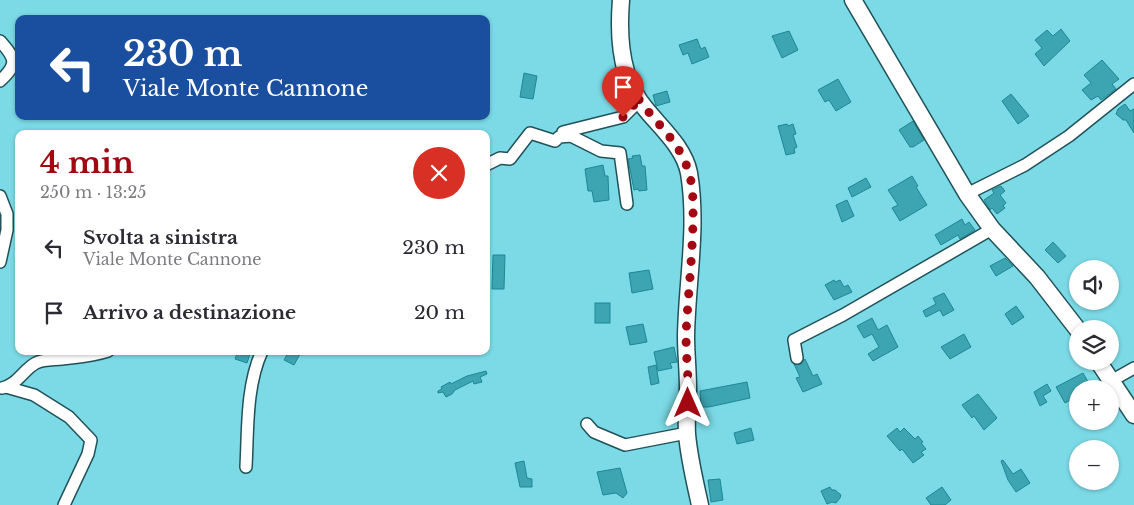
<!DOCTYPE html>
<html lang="it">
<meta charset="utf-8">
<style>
body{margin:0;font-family:"Libre Baskerville",serif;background:#f2f2f3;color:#2b2b33;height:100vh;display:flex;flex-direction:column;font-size:19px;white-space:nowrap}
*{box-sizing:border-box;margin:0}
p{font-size:16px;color:#7c7c81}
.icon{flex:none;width:28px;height:28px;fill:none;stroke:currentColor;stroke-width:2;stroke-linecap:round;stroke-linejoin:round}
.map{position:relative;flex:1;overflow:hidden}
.details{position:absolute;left:15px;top:130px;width:475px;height:225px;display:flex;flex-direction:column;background:#fff;border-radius:10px;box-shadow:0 1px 4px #0004}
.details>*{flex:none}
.banner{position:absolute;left:15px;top:15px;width:475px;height:105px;border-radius:10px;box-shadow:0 1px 4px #0004;background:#1a4fa0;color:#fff;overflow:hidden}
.fabs{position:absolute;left:1069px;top:260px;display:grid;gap:10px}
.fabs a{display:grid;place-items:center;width:50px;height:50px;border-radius:50%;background:#fff;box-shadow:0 1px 4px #0004;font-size:25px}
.pin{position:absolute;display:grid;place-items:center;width:42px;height:42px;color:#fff;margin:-51px -21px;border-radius:50% 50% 50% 0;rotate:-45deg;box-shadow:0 0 5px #0007}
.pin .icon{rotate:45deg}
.me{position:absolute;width:55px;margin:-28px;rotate:0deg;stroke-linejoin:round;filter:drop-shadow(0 0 4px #0008)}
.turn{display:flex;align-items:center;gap:18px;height:105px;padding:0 25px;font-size:22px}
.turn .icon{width:65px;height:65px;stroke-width:2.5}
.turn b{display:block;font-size:35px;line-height:42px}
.round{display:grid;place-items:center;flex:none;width:52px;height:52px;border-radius:26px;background:#f2f2f3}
.headline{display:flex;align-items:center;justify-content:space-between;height:85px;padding:0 25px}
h1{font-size:30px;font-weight:700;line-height:38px;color:#a20712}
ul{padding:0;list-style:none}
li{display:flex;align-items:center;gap:15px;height:65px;padding:0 25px}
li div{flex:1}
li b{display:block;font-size:19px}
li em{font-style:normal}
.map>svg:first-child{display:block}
.building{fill:#3da4b1;stroke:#1e8894}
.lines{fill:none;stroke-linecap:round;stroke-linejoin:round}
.street-casing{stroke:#205259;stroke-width:14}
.secondary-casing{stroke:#205259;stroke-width:19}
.street{stroke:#fff;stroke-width:11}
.secondary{stroke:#fff;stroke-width:16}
.route{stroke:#a20712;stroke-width:9;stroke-dasharray:0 16.2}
</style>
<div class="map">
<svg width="1134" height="505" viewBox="0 0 1134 505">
<rect width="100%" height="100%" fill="#7bdae6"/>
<!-- building -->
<g class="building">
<path d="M 1061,29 L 1070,41 L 1044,66 L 1035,54 L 1042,48 L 1035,40 L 1047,30 L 1053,36 Z"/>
<path d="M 789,31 L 798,50 L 782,58 L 772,36 Z"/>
<path d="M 697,39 L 701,49 L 705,47 L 709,57 L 692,64 L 688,53 L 683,55 L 679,45 Z"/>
<path d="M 1102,60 L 1119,79 L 1112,84 L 1116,89 L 1101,100 L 1098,96 L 1091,100 L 1082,90 L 1091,83 L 1084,75 Z"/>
<path d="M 524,73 L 537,76 L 533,99 L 520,97 Z"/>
<path d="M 838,79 L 851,102 L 836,111 L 829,100 L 825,102 L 818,90 Z"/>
<path d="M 667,91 L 670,102 L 656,106 L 653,95 Z"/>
<path d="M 1011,94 L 1029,116 L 1018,124 L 1002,101 Z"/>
<path d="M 1125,104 L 1130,111 L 1134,109 L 1134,133 L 1126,120 L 1123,120 L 1116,114 L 1118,109 Z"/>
<path d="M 913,121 L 924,140 L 913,147 L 910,147 L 899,130 Z"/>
<path d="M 787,124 L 788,126 L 793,124 L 796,134 L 793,135 L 797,147 L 794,149 L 795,153 L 786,155 L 778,126 Z"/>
<path d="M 640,155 L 642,166 L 645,166 L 647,190 L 639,191 L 638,189 L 634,190 L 628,159 L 633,158 L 632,156 Z"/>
<path d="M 603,165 L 605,176 L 608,176 L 609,200 L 594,202 L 592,191 L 588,191 L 585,169 Z"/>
<path d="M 912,176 L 918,186 L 916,187 L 927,205 L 900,221 L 892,208 L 898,205 L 888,190 Z"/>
<path d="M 866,178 L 871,187 L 852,197 L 848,188 Z"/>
<path d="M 1001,186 L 1005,191 L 1000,195 L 1006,203 L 1003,206 L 1005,208 L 997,214 L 992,208 L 990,210 L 984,200 L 994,193 L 992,190 Z"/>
<path d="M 847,200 L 854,216 L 842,222 L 836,205 Z"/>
<path d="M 962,219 L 965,225 L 969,222 L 975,230 L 960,239 L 958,235 L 941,245 L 935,235 Z"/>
<path d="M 1053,242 L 1066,256 L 1058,263 L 1045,250 Z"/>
<path d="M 493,255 L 505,255 L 504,289 L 492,289 Z"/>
<path d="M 1005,258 L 1013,266 L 996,276 L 990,266 Z"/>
<path d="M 649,270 L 653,289 L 632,293 L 629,273 Z"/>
<path d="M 834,280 L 835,282 L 840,280 L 844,287 L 848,285 L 852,292 L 834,300 L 825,285 Z"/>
<path d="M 944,293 L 954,310 L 943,316 L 940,310 L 926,317 L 923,311 L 936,304 L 933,298 Z"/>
<rect x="595" y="303" width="15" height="20"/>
<path d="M 1016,306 L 1024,317 L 1012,325 L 1005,314 Z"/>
<path d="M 872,318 L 878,330 L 887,325 L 898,347 L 873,361 L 868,354 L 879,347 L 872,334 L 864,338 L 857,326 Z"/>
<path d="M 643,324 L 647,342 L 630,345 L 626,327 Z"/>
<path d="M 964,334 L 971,347 L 950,359 L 941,347 Z"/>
<path d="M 674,347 L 677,362 L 670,363 L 672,368 L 658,371 L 654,352 Z"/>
<path d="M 238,351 L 251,351 L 247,363 L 235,359 Z"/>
<path d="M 289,351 L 295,351 L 300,354 L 294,365 L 284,360 Z"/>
<path d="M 805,359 L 813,376 L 817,374 L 822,384 L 803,392 L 796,378 L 800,377 L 794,364 L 801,364 Z"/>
<path d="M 656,365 L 659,383 L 651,385 L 648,367 Z"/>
<path d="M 486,371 L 487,374 L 480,377 L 482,382 L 474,384 L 473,381 L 455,390 L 452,394 L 446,397 L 443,392 L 438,393 L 438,391 L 442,389 L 441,387 L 450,382 L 451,384 L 467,376 Z"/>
<path d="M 1083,373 L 1092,389 L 1078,389 L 1078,396 L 1065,403 L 1056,387 Z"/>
<path d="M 747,382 L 750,398 L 709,407 L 701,407 L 700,391 Z"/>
<path d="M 1047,384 L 1051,391 L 1043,396 L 1047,402 L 1040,406 L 1034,392 Z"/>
<path d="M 978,394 L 997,418 L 984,430 L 974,416 L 972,418 L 962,405 Z"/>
<path d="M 751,428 L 754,440 L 737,444 L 734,433 Z"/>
<path d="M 897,428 L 900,432 L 904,428 L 915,439 L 918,436 L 923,442 L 921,443 L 926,449 L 921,452 L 924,455 L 913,463 L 902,449 L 900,451 L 887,436 Z"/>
<path d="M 1003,460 L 1013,474 L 1021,469 L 1030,483 L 1016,492 L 1008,480 L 1001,461 Z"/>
<path d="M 524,461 L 527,478 L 532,479 L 532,487 L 520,487 L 515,463 Z"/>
<path d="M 620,468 L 627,493 L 623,498 L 616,493 L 603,495 L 597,472 Z"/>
<path d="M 720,479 L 723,500 L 711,502 L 708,480 Z"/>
<path d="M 830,487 L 832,490 L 835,490 L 841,495 L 840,498 L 836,503 L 832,502 L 827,504 L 821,491 Z"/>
<path d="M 942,487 L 951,500 L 945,505 L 931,505 L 926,498 Z"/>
</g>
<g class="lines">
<defs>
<g id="street">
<path d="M 0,41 C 16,59 18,64 0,81"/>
<path d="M 486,165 L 500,158 L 510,159 L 530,133 L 555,141 L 559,137 L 572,136"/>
<path d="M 967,194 L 1025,165 L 1069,136 L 1134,84"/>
<path d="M 0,196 L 7,214 L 7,230 L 0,262"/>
<path d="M 627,204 L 620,153 L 601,151 L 563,132 L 623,117 L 633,107 L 636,95"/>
<path d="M 797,358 L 794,340 L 843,315 L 992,229"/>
<path d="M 1111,381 L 1134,368"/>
<path d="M 6,387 L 34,395 L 69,417 L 91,440 L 88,454 L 64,505"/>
<path d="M 2,388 C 17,385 24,369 36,363 C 44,359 54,360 62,359 C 78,357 93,356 108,351"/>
<path d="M 587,424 L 594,432 L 625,445 L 687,433"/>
<path d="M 246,467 C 248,429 246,386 262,351"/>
</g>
<g id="secondary">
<path d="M 621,0 C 618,36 620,79 645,108 C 660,127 684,147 689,173 C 698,227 687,281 686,336 C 686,353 688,371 688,389 C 688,404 686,419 687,434 C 689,458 695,482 700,505"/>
<path d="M 853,0 L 967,194 L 992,229 L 1037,277 L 1078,330"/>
<path d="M 1098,361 L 1134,415"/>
</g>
</defs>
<!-- street casing -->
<use href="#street" class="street-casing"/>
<!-- secondary casing -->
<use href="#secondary" class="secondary-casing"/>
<!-- street -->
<use href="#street" class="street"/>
<!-- secondary -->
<use href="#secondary" class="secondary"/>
</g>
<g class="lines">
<!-- route -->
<path class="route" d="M 623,117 L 633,108 L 636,95 C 652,120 679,140 688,170 C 694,187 693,206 693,223 C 692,260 688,297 686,334 C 686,357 689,380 688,403"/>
</g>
</svg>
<div class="fabs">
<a><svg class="icon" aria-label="sound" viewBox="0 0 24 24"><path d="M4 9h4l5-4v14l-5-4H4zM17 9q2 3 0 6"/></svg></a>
<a><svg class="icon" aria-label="layers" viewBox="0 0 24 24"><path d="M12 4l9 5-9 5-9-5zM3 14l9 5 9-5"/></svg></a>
<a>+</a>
<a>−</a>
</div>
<div class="pin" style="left:623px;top:117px;background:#d93025"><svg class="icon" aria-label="arrive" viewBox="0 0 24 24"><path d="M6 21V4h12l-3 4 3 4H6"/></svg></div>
<svg class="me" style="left:688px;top:403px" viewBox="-20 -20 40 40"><path d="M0-17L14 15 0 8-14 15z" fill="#a20712" stroke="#fff" stroke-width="4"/></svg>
<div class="banner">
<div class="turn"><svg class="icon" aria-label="left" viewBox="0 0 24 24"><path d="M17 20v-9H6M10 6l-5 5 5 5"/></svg><div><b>230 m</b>Viale Monte Cannone</div></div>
</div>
<section class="details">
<div class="headline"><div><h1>4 min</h1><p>250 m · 13:25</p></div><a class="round" style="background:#d93025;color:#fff"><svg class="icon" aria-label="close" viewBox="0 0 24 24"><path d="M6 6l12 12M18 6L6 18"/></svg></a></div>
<ul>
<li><svg class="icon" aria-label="left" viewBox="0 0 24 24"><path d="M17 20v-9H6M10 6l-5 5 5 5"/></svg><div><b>Svolta a sinistra</b><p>Viale Monte Cannone</p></div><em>230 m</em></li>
<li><svg class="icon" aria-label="arrive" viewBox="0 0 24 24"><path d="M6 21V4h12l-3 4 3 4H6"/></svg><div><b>Arrivo a destinazione</b></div><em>20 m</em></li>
</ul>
</section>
</div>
